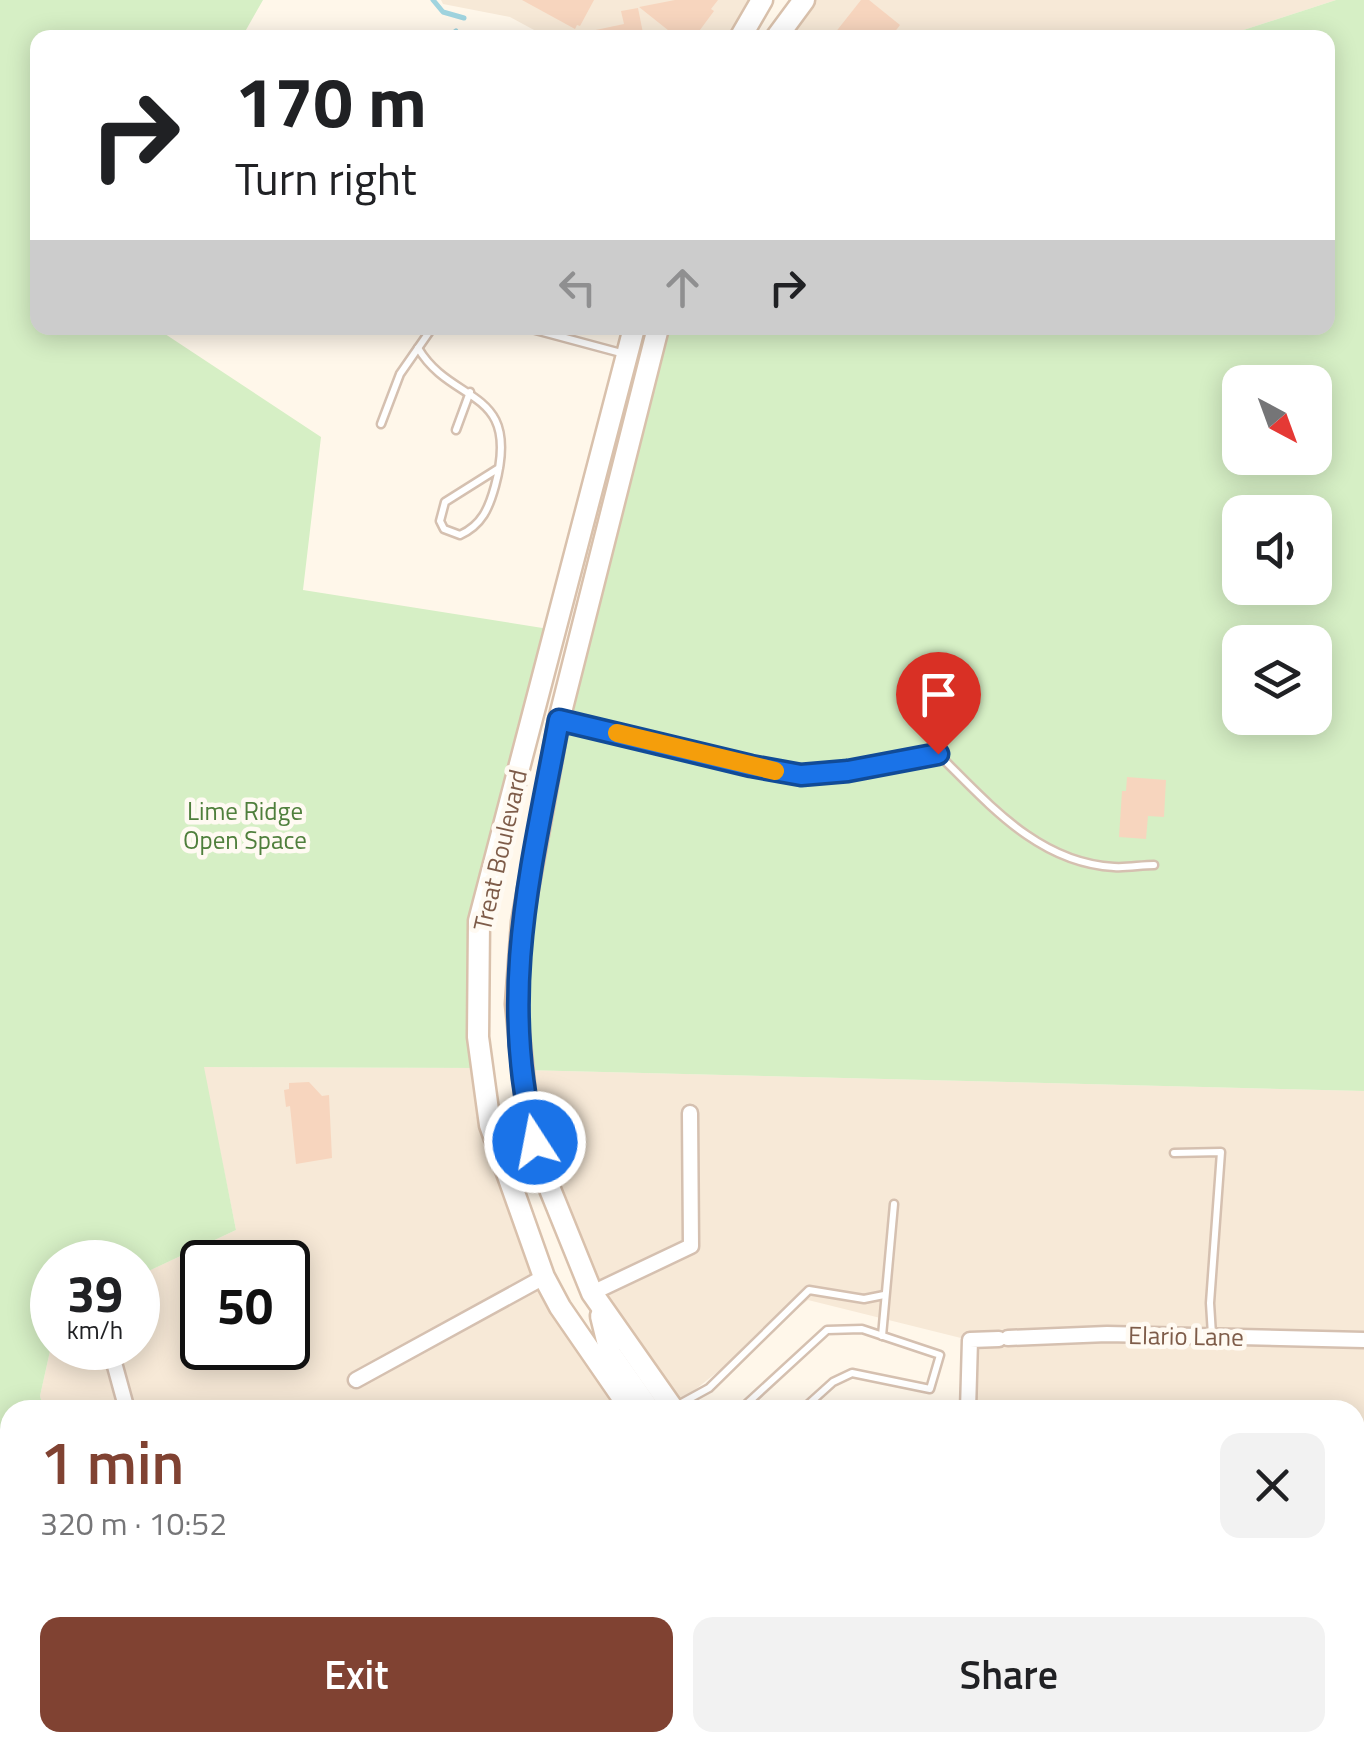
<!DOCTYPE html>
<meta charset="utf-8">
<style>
body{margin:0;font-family:"Titillium Web",sans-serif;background:#f2f2f2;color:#202124;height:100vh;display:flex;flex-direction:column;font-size:38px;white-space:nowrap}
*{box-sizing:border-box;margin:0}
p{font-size:32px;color:#757577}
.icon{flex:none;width:55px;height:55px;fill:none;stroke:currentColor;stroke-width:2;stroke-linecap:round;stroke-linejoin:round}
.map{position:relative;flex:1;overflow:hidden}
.drawer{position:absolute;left:0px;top:1400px;width:1365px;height:352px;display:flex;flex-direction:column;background:#fff;border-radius:30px 30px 0 0;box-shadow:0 5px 25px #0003}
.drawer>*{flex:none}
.hud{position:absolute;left:30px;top:30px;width:1305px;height:305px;border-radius:20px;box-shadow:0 5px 25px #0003;background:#fff;color:#202124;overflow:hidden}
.needle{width:65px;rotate:139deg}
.fabs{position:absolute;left:1222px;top:365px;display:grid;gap:20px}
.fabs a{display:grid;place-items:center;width:110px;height:110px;border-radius:20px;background:#fff;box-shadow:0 5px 25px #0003;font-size:50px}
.speed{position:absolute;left:30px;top:1240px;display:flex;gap:20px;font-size:50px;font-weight:700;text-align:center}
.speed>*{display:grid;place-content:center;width:130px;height:130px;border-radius:50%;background:#fff;box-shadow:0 5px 25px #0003;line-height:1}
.speed small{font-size:25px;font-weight:400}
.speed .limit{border:5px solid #111;border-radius:15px;background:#fff;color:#111}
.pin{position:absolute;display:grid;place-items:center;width:85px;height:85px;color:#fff;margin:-102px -42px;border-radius:50% 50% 50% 0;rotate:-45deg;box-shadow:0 0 10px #0007}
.pin .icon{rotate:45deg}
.me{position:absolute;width:110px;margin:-55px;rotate:349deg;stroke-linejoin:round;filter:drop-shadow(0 0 8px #0008)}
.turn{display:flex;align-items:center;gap:35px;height:210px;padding:0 40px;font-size:45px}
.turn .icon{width:130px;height:130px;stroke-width:2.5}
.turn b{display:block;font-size:70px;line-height:85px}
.lanes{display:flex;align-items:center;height:95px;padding:0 40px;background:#0003;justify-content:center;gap:50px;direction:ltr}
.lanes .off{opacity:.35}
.round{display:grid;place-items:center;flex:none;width:105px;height:105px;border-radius:20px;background:#f2f2f2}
.headline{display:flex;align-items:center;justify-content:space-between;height:170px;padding:0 40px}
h1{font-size:60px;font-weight:600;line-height:75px;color:#804232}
.button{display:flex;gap:20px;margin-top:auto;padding:20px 40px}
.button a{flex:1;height:115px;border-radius:20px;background:#804232;color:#fff;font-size:40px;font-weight:600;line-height:115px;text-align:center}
.button a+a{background:#f2f2f2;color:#202124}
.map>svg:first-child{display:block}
.residential{fill:#f7e9d7;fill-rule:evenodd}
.green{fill:#d6efc5;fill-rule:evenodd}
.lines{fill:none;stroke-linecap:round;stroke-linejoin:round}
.stream{stroke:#a0d4df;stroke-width:5}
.building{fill:#f7d5be}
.lane-casing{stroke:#d5c0b0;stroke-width:11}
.street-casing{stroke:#d5c0b0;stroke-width:19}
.secondary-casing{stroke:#d9c1ac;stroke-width:25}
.lane{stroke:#fff;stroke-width:6}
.street{stroke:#fff;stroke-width:14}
.secondary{stroke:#fff;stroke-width:20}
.route-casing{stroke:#114b97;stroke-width:25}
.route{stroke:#1a73e8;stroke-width:18}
.slow{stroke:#f59e0b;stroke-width:18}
.labels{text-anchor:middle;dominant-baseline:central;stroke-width:9;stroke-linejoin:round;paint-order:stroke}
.park-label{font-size:25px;fill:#4f7f3c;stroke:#fffaf2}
.street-label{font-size:25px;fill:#7e5c49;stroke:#fffaf2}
</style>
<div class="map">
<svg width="1364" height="1751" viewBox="0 0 1364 1751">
<rect width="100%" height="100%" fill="#fff7ea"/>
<!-- residential -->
<g class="residential">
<path d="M 441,0 L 762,0 L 740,38 L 547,37 L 510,17 L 443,4 Z"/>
<path d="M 804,0 L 1336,0 L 1222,37 L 776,38 Z"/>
<path d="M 203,1067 L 482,1068 L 544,1277 L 631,1410 L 44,1410 L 40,1396 L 52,1342 L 52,1348 L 138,1348 L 138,1276 L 236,1230 ZM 202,1262 L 288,1262 L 288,1348 L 202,1348 Z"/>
<path d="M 523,1070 L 1364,1091 L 1364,1751 L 968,1751 L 965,1743 L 1355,1742 L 1355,1410 L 968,1410 L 969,1340 L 808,1300 L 672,1408 L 592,1293 L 543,1172 Z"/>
<path d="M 10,1703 L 10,1742 L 846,1742 L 849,1751 L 0,1751 L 0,1721 Z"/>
</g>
<!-- green -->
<g class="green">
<path d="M 0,0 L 263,0 L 242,37 L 38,38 L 38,328 L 156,328 L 321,437 L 303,590 L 555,630 L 479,921 L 482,1068 L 204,1067 L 236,1230 L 138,1276 L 138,1262 L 52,1262 L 52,1342 L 40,1396 L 44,1410 L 10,1410 L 10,1703 L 0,1721 Z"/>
<path d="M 1336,0 L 1364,0 L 1364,1091 L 523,1070 L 516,1004 L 559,720 L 658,328 L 1328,328 L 1328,38 L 1222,37 ZM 1240,382 L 1315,382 L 1315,458 L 1240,458 ZM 1240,512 L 1315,512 L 1315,588 L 1240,588 ZM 1240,642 L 1315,642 L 1315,718 L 1240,718 Z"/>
</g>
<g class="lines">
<!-- stream -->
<g class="stream">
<path d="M 433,0 L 443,12 L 464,18"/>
<path d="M 448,38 L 456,31"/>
</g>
</g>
<!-- building -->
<g class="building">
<path d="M 522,0 L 594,0 L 580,26 L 577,25 L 575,29 Z"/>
<path d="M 675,0 L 718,0 L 711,9 L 714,11 L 694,38 L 678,38 L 639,7 Z"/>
<path d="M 861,0 L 869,0 L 900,25 L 890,38 L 831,38 Z"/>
<path d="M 638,8 L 644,38 L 592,38 L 591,31 L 624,24 L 621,11 Z"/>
<path d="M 1127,777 L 1166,780 L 1164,817 L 1148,816 L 1146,839 L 1119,837 L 1122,791 L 1126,791 Z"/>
<path d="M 309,1082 L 322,1096 L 329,1095 L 332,1158 L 296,1164 L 290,1106 L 286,1107 L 284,1090 L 289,1089 L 289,1083 Z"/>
</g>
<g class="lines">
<defs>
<g id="lane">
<path d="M 528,328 L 621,353"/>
<path d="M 418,348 C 452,406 522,386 495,486 C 489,508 482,525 460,535 L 444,529 L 440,521 L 445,502 L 499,468"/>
<path d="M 381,424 L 400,374 L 432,328"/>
<path d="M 456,430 L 470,392"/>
<path d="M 562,720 L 751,766 L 801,775 L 849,771 L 938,754 C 988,803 1038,863 1114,867 C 1127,868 1141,865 1154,865"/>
<path d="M 938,754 L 955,693"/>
<path d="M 1174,1153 L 1221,1152 L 1210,1303 L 1212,1335"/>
<path d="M 882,1336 L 894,1204"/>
<path d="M 678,1405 L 709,1388 L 809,1290 L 864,1299 L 884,1295"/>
<path d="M 740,1410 L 827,1330 L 862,1329 L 940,1355 L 930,1389 L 852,1373 L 833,1382 L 802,1410"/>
</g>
<g id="street">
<path d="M 592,1293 L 691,1246 L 690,1113"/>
<path d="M 1008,1338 L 1107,1334 L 1364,1340"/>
<path d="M 110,1348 L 127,1410"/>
<path d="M 356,1380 L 544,1277"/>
<path d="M 968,1410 L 970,1340 L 999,1339"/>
<path d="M 1355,1588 L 1364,1588"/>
<path d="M 542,1742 L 546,1751"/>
<path d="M 965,1742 L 967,1751"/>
<path d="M 103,1751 L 106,1742"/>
<path d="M 422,1751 L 423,1742"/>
<path d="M 1072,1751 L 1072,1742"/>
<path d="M 1258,1751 L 1259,1742"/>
</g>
<g id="secondary">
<path d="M 740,38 L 762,0"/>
<path d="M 776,38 L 804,0"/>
<path d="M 658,328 L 559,720 L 522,922 L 516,1004 L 527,1113 L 543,1172 L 592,1293 L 674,1410"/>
<path d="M 601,1316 L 610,1353 L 650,1410"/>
<path d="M 631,1410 L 560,1307 L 544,1277 L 490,1125 L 478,1037 L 479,921 L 634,328"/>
<path d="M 846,1742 L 849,1751"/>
<path d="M 891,1742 L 894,1751"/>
</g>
</defs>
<!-- lane casing -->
<use href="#lane" class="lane-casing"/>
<!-- street casing -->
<use href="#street" class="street-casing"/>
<!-- secondary casing -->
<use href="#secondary" class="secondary-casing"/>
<!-- lane -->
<use href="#lane" class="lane"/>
<!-- street -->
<use href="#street" class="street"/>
<!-- secondary -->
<use href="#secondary" class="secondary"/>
</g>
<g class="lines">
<defs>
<path id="route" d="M 535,1142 C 497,994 532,865 559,720 L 751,766 L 801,775 L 848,771 L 938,754"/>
</defs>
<!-- route casing -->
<use href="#route" class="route-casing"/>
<!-- route -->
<use href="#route" class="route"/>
<!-- slow -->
<path class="slow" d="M 617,733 L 775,771"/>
</g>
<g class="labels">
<!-- park labels -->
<g class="park-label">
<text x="245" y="811">Lime Ridge<tspan x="245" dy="29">Open Space</tspan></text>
</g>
<!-- street labels -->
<g class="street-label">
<text transform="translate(500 850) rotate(-77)">Treat Boulevard</text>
<text transform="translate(1186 1336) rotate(1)">Elario Lane</text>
</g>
</g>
</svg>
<div class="fabs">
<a><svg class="needle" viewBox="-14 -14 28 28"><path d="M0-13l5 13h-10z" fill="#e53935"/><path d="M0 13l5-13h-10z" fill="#757577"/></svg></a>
<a><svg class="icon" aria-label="sound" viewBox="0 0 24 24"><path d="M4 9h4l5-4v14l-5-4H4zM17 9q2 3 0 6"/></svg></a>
<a><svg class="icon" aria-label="layers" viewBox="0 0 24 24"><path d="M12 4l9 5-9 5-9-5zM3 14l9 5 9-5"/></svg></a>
</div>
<div class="speed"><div>39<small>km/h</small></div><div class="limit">50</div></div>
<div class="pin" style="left:938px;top:754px;background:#d93025"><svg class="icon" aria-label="arrive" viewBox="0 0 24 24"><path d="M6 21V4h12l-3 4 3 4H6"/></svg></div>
<svg class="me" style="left:535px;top:1142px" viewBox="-20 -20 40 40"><circle r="17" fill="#1a73e8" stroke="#fff" stroke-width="3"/><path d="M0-11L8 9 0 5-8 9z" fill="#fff"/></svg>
<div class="hud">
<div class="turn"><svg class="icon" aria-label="right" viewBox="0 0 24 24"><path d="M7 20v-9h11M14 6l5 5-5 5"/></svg><div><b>170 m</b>Turn right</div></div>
<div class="lanes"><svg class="icon off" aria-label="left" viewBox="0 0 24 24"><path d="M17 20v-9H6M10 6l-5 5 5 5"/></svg><svg class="icon off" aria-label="ahead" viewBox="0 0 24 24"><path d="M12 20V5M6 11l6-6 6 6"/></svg><svg class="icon" aria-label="right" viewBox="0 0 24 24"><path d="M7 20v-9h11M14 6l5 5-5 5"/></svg></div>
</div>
<section class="drawer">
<div class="headline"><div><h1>1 min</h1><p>320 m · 10:52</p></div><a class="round"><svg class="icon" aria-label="close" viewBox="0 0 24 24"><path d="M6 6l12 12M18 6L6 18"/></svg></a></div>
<div class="button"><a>Exit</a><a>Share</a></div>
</section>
</div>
